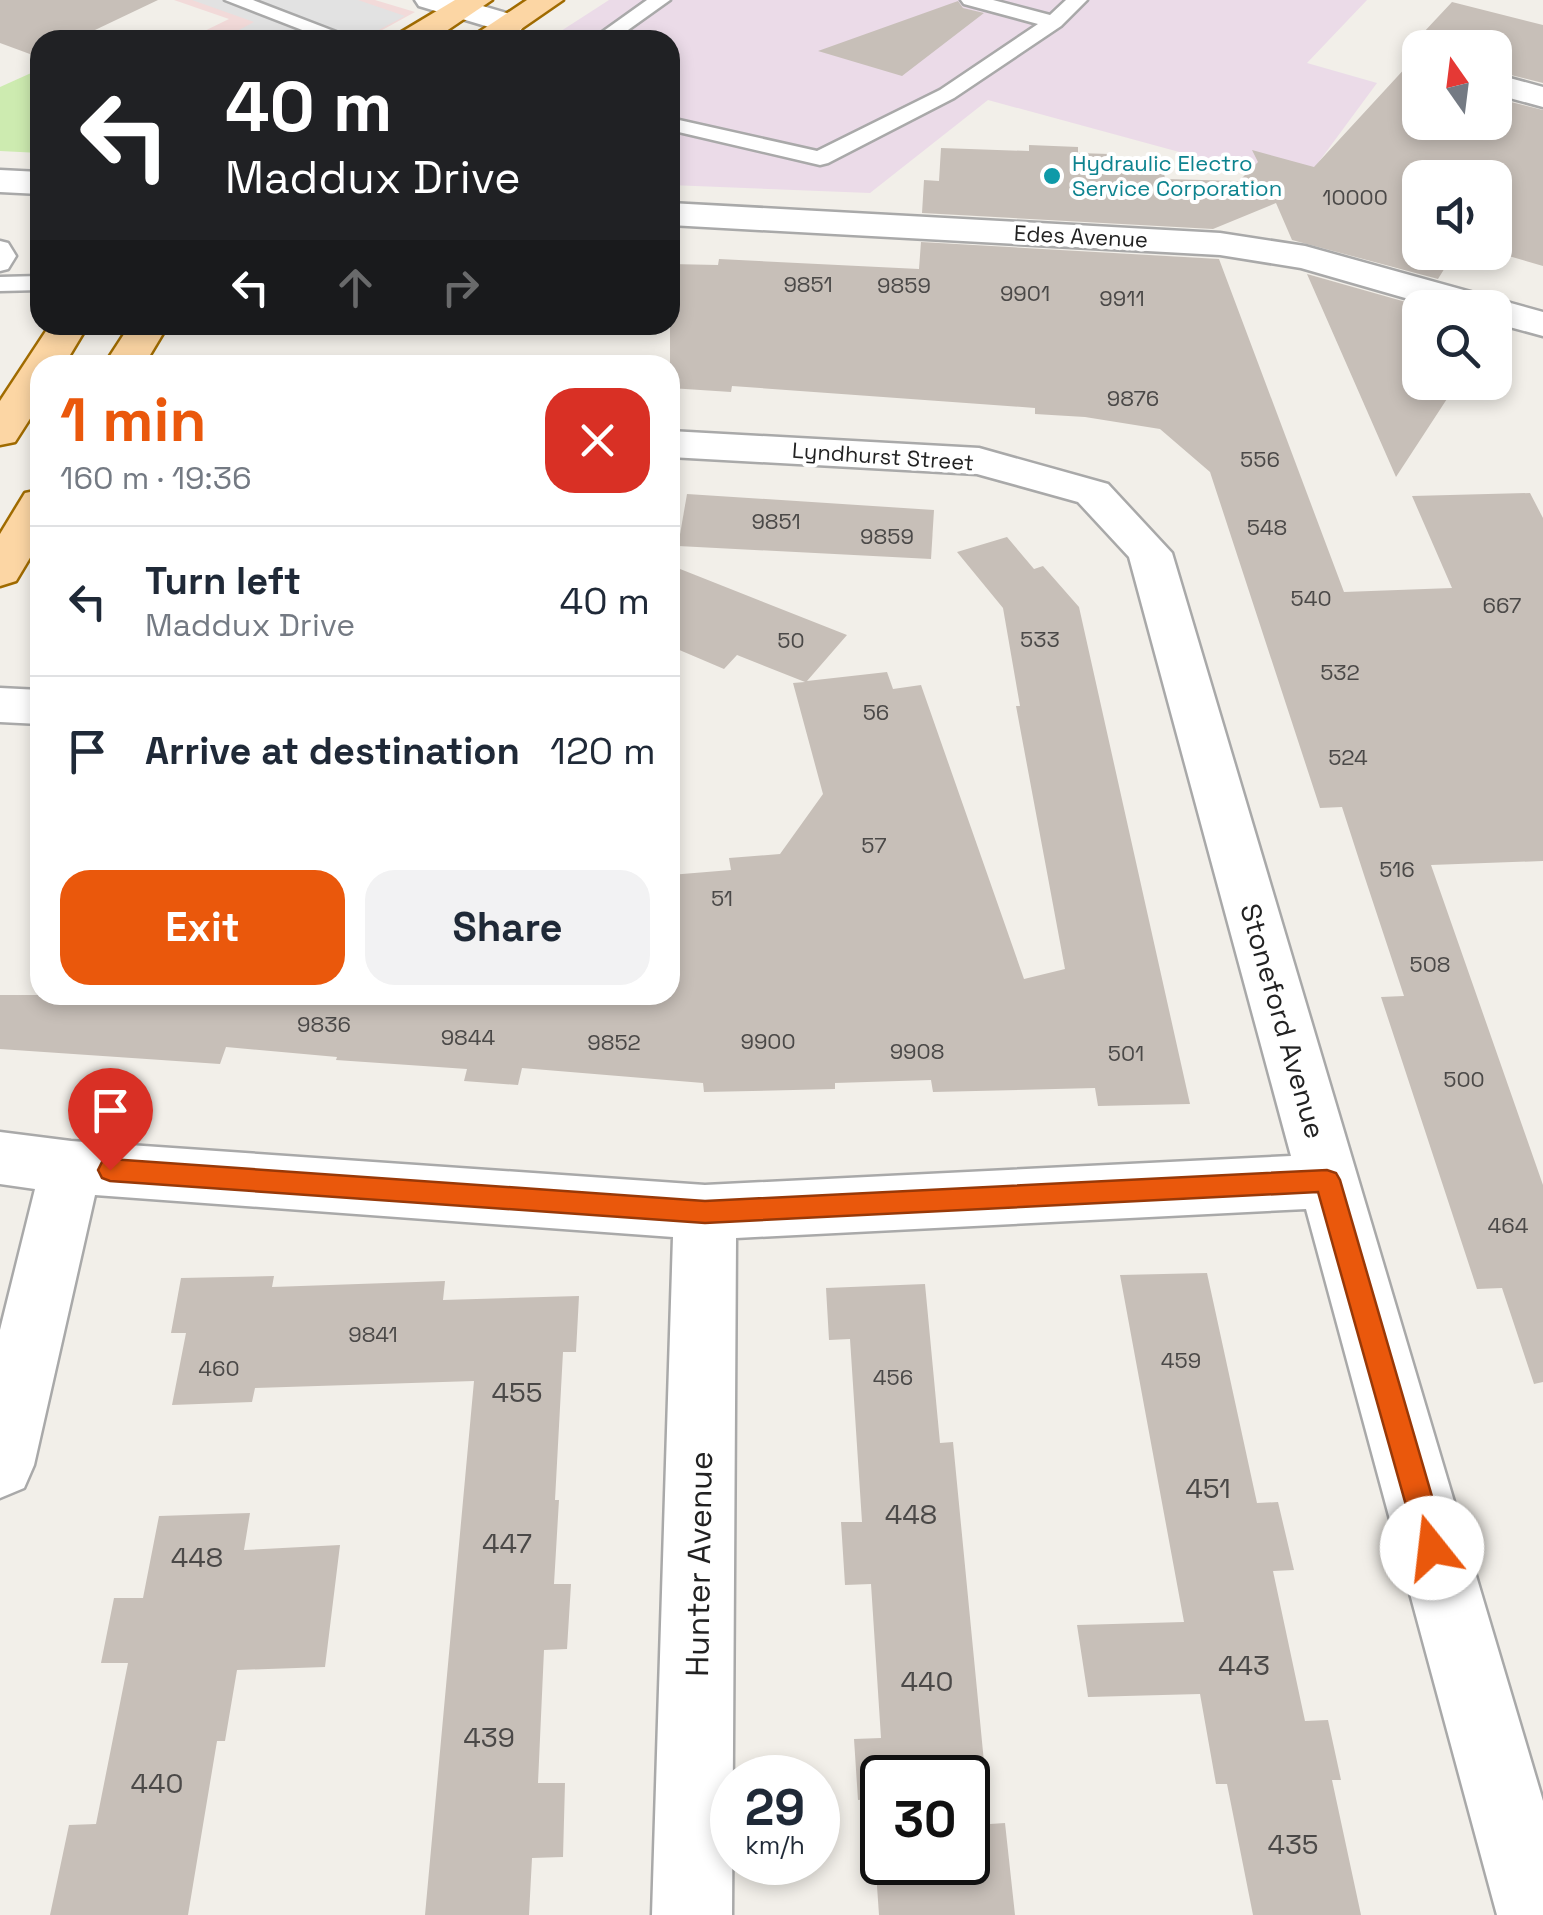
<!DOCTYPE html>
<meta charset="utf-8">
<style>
body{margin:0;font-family:"Space Grotesk",sans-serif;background:#f2f2f3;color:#1f2937;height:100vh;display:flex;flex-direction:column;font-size:38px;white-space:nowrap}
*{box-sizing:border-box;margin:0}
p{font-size:32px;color:#747a83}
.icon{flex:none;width:55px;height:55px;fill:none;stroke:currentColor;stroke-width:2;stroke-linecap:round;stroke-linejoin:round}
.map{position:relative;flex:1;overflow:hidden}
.panel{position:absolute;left:30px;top:355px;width:650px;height:650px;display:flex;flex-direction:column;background:#fff;border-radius:30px;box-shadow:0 5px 15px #0003}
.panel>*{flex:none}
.banner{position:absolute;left:30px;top:30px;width:650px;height:305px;border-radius:30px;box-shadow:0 5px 15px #0003;background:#202124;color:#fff;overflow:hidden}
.needle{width:65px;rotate:346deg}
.fabs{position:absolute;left:1402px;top:30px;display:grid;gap:20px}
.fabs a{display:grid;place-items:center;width:110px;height:110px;border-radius:20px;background:#fff;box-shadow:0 5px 15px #0003;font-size:50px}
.speed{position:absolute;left:710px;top:1755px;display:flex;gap:20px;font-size:50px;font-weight:700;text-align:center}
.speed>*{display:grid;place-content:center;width:130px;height:130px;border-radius:50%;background:#fff;box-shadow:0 5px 15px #0003;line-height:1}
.speed small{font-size:25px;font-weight:400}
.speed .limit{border:5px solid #111;border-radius:15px;background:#fff;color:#111}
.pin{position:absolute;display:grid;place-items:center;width:85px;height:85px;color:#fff;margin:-102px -42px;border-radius:50% 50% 50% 0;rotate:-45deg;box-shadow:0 0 10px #0007}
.pin .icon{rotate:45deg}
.me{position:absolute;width:110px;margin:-55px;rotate:344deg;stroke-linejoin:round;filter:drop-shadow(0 0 8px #0008)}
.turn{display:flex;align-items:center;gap:35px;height:210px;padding:0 30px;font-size:45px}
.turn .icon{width:130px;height:130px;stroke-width:2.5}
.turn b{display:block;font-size:70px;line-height:85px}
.lanes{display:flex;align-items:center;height:95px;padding:0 30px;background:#0003;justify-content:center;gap:50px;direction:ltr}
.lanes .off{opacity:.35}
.round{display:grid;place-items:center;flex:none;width:105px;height:105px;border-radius:30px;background:#f2f2f3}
.summary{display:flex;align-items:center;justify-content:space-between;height:170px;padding:0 30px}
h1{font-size:60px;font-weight:700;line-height:75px;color:#ea580c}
.primary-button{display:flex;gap:20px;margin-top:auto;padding:20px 30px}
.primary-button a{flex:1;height:115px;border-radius:30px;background:#ea580c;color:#fff;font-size:40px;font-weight:700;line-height:115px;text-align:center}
.primary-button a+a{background:#f2f2f3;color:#1f2937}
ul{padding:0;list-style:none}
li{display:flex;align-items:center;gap:30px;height:150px;padding:0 30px;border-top:2px solid #e0e1e3}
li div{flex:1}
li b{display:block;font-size:38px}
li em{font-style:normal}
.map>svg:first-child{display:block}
.commercial{fill:#f2dad9}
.industrial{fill:#ebdbe8}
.grass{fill:#cdebb0}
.parking{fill:#e2e2e2}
.building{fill:#c7bfb8;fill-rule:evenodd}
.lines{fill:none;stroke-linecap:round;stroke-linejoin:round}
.service-casing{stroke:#a9a9a9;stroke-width:5}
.minor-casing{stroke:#a9a9a9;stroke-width:5}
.tertiary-casing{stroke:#a9a9a9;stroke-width:5}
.primary-casing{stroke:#a06b00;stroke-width:5}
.service{fill:#fff;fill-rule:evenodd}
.minor{fill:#fff;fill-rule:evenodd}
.tertiary{fill:#fff;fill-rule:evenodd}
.primary{fill:#fcd6a4;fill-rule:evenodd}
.route{fill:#ea580c;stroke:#983908;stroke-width:2.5}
.culture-dot{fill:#0f9aa8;stroke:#fff;stroke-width:4}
.labels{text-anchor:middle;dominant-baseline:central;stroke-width:8;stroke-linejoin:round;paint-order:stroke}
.far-culture-label{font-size:22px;fill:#0d838f;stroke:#fff;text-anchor:start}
.number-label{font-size:22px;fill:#4b4948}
.far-street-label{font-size:22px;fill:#222;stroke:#fff}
.street-label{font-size:28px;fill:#222;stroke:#fff}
.near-number-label{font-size:28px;fill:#4b4948}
.near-street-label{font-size:32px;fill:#222;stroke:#fff}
</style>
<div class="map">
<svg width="1543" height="1915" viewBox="0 0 1543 1915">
<rect width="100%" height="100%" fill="#f2efe9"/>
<!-- commercial -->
<path class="commercial" d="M 174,0 L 375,0 L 415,12 L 364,40 L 186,40 L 229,19 Z"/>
<!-- industrial -->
<path class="industrial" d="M 609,0 L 1367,0 L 1307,63 L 1377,83 L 1315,167 L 1249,171 L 988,100 L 870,193 L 670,185 L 670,40 L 547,40 Z"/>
<!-- grass -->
<path class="grass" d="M 40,69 L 40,153 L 0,151 L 0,87 Z"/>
<!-- parking -->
<path class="parking" d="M 192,0 L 358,0 L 405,16 L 360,40 L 220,40 L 254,22 Z"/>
<!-- building -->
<g class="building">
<path d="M 0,0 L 158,0 L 74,40 L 40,40 L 38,57 L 0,43 Z"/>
<path d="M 958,1 L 963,8 L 984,13 L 902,76 L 818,51 Z"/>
<path d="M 1452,2 L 1543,25 L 1543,83 L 1495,71 L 1495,48 L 1420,48 L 1420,52 L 1408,49 Z"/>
<path d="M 1420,52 L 1420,122 L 1495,122 L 1495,98 L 1543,110 L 1543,266 L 1495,252 L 1495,178 L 1420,178 L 1420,252 L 1471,252 L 1463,262 L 1451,258 L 1438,279 L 1292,240 L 1276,203 L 1213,229 L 922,213 L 924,180 L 939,181 L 941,148 L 1029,151 L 1029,145 L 1078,147 L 1078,153 L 1109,154 L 1110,161 L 1148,163 L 1149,173 L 1164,173 L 1165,179 L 1239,181 L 1258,162 L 1252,150 L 1314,167 Z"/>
<path d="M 921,242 L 1219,259 L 1344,592 L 1452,588 L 1412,496 L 1530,493 L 1543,518 L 1543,861 L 1431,865 L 1543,1185 L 1543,1382 L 1534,1384 L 1502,1288 L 1477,1289 L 1381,997 L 1404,996 L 1364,875 L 1342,807 L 1320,808 L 1210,472 L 1160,429 L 1085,417 L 1035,414 L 1035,408 L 732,386 L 731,392 L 670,388 L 670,264 L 718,265 L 719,259 L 919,269 Z"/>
<path d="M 1307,274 L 1420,306 L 1420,382 L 1458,382 L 1396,477 Z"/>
<path d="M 687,494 L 934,510 L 931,559 L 678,546 Z"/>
<path d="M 1007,537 L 1034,569 L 1043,566 L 1079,607 L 1190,1104 L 1098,1106 L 1095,1088 L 933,1092 L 931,1080 L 835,1083 L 835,1089 L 704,1092 L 703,1083 L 522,1068 L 518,1085 L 464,1081 L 467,1069 L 336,1060 L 337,1057 L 226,1047 L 220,1064 L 0,1049 L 0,995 L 347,995 L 464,1003 L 466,995 L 568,995 L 637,1001 L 638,995 L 670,995 L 670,875 L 731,870 L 729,858 L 780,854 L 823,794 L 793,683 L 805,682 L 737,655 L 724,669 L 670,646 L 670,565 L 847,635 L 807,681 L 887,672 L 893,689 L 921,685 L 1024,979 L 1065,969 L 1016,706 L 1020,706 L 1003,608 L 957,552 Z"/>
<path d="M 1207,1273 L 1257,1503 L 1278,1502 L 1294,1570 L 1273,1571 L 1305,1721 L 1328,1720 L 1341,1780 L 1332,1780 L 1361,1915 L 1253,1915 L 1227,1784 L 1216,1784 L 1200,1694 L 1088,1697 L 1077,1625 L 1184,1622 L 1120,1275 Z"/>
<path d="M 274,1276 L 272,1287 L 445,1281 L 443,1300 L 579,1296 L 576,1352 L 563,1352 L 555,1500 L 559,1500 L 554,1584 L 571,1584 L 567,1649 L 544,1650 L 538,1783 L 565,1783 L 563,1857 L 532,1858 L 529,1915 L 425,1915 L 474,1381 L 255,1388 L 252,1402 L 172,1405 L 186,1333 L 171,1333 L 181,1278 Z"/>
<path d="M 925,1284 L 940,1443 L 953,1442 L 990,1824 L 1005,1823 L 1015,1915 L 879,1915 L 871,1799 L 858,1800 L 854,1739 L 881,1738 L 871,1584 L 845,1585 L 841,1522 L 862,1522 L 850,1339 L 829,1340 L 826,1288 ZM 882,1778 L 968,1778 L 968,1862 L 882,1862 Z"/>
<path d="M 250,1513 L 244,1550 L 340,1545 L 325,1667 L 237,1670 L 225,1741 L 217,1741 L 188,1915 L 50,1915 L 69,1825 L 96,1824 L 128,1663 L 101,1663 L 114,1598 L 143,1598 L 159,1516 Z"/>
</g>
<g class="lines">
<defs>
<g id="service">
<path d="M 225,0 L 253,0 L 357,40 L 328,40 Z"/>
<path d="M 647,0 L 670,0 L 614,40 L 591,40 Z"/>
<path d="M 961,0 L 993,0 L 1050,15 L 1066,0 L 1087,0 L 1061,26 L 954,98 L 828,163 L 820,165 L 670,130 L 670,118 L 817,151 L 940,90 L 1038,24 L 964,4 Z"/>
<path d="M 0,241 L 8,243 L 16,256 L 8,269 L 0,271 Z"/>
<path d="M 40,276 L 40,290 L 0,291 L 0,277 Z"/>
</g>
<g id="minor">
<path d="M 415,0 L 462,0 L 520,17 L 525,24 L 520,31 L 509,33 L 419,6 Z"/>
<path d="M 1495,74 L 1543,87 L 1543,107 L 1495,94 Z"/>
<path d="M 670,431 L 979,448 L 1108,484 L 1172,553 L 1543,1801 L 1543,1915 L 1497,1915 L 1306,1209 L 736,1238 L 732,1915 L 652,1915 L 673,1237 L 95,1195 L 34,1465 L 24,1488 L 0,1498 L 0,1330 L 35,1189 L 0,1184 L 0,1132 L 71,1141 L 705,1185 L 1291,1156 L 1129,557 L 1078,502 L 977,474 L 670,457 Z"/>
<path d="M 0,688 L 40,690 L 40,724 L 0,722 Z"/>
</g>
<g id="tertiary">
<path d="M 0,170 L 40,172 L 40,194 L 0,192 Z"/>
<path d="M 670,203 L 1220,233 L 1305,246 L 1543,312 L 1543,336 L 1495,323 L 1495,308 L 1440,308 L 1301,268 L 1220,255 L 670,225 Z"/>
</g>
<g id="primary">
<path d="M 455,0 L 492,0 L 433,40 L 395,40 L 400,33 Z"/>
<path d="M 527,0 L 563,0 L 505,40 L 467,40 Z"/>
<path d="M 50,325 L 88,325 L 64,365 L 40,365 L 40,403 L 15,442 L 0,445 L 0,401 Z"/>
<path d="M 130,325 L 168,325 L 144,365 L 104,365 Z"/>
<path d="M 40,490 L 40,541 L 16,581 L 0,586 L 0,534 L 25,493 Z"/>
</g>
</defs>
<!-- service casing -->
<use href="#service" class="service-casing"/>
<!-- minor casing -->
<use href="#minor" class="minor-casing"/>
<!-- tertiary casing -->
<use href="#tertiary" class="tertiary-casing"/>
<!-- primary casing -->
<use href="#primary" class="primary-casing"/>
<!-- service -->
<use href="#service" class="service"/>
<!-- minor -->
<use href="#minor" class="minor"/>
<!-- tertiary -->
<use href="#tertiary" class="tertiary"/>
<!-- primary -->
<use href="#primary" class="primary"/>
</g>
<!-- route -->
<path class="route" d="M 110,1159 L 705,1201 L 1327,1170 L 1336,1173 L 1340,1180 L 1447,1548 L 1443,1558 L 1432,1562 L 1422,1558 L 1418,1548 L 1318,1192 L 705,1223 L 110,1181 L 102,1178 L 98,1170 L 102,1162 Z"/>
<!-- markers -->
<circle class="culture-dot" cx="1052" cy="176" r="10"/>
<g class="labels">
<!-- far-culture labels -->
<g class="far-culture-label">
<text x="1072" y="163">Hydraulic Electro<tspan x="1072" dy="25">Service Corporation</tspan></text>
</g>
<!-- number labels -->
<g class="number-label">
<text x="1355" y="197">10000</text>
<text x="808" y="284">9851</text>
<text x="904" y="285">9859</text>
<text x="1025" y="293">9901</text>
<text x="1122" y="298">9911</text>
<text x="1133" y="398">9876</text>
<text x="1260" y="459">556</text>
<text x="776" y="521">9851</text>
<text x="1267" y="527">548</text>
<text x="887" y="536">9859</text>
<text x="1311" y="598">540</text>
<text x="1502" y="605">667</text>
<text x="1040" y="639">533</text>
<text x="791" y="640">50</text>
<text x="1340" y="672">532</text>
<text x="876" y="712">56</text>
<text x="1348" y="757">524</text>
<text x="874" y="845">57</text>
<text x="1397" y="869">516</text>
<text x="722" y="898">51</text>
<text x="1430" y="964">508</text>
<text x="324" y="1024">9836</text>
<text x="468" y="1037">9844</text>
<text x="768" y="1041">9900</text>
<text x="614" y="1042">9852</text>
<text x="917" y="1051">9908</text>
<text x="1126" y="1053">501</text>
<text x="1464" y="1079">500</text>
<text x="1508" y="1225">464</text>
<text x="373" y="1334">9841</text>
<text x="1181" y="1360">459</text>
<text x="219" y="1368">460</text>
<text x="893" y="1377">456</text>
</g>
<!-- far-street labels -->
<g class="far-street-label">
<text transform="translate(1081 236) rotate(3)">Edes Avenue</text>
<text transform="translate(883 456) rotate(4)">Lyndhurst Street</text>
</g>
<!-- street labels -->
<g class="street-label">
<text transform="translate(1283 1021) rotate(74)">Stoneford Avenue</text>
</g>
<!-- near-number labels -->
<g class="near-number-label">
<text x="517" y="1392">455</text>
<text x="1208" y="1488">451</text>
<text x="911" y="1514">448</text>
<text x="507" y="1543">447</text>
<text x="197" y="1557">448</text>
<text x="1244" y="1665">443</text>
<text x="927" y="1681">440</text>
<text x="489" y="1737">439</text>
<text x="157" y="1783">440</text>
<text x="1293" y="1844">435</text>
</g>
<!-- near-street labels -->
<g class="near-street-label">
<text transform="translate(699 1564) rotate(-89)">Hunter Avenue</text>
</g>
</g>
</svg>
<div class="fabs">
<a><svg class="needle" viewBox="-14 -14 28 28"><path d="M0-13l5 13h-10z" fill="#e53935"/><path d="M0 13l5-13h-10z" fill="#747a83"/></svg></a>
<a><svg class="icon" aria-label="sound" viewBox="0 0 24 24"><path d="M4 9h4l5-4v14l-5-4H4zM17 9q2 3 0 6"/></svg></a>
<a><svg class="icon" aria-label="search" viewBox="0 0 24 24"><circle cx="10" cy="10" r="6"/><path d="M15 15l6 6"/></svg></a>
</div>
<div class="speed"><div>29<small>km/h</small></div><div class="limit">30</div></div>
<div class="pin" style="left:110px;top:1170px;background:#d93025"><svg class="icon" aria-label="arrive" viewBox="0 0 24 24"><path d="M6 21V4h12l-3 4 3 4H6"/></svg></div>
<svg class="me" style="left:1432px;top:1548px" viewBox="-20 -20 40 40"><circle r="19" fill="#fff"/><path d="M0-13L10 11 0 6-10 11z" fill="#ea580c"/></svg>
<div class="banner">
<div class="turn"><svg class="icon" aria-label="left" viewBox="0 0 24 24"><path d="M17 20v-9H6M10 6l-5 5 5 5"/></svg><div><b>40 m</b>Maddux Drive</div></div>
<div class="lanes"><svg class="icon" aria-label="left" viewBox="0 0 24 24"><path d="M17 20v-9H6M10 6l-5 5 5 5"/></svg><svg class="icon off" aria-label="ahead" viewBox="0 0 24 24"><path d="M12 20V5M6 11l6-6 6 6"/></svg><svg class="icon off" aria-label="right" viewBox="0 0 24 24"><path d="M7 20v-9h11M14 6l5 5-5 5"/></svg></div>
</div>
<section class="panel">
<div class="summary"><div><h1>1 min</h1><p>160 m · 19:36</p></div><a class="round" style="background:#d93025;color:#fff"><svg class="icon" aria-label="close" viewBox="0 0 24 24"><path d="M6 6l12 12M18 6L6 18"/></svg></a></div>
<ul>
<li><svg class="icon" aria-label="left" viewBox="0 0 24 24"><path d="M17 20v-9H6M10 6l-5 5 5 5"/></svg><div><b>Turn left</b><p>Maddux Drive</p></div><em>40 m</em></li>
<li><svg class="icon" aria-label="arrive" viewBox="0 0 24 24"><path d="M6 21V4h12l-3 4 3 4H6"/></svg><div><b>Arrive at destination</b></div><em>120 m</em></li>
</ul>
<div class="primary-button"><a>Exit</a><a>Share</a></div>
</section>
</div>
